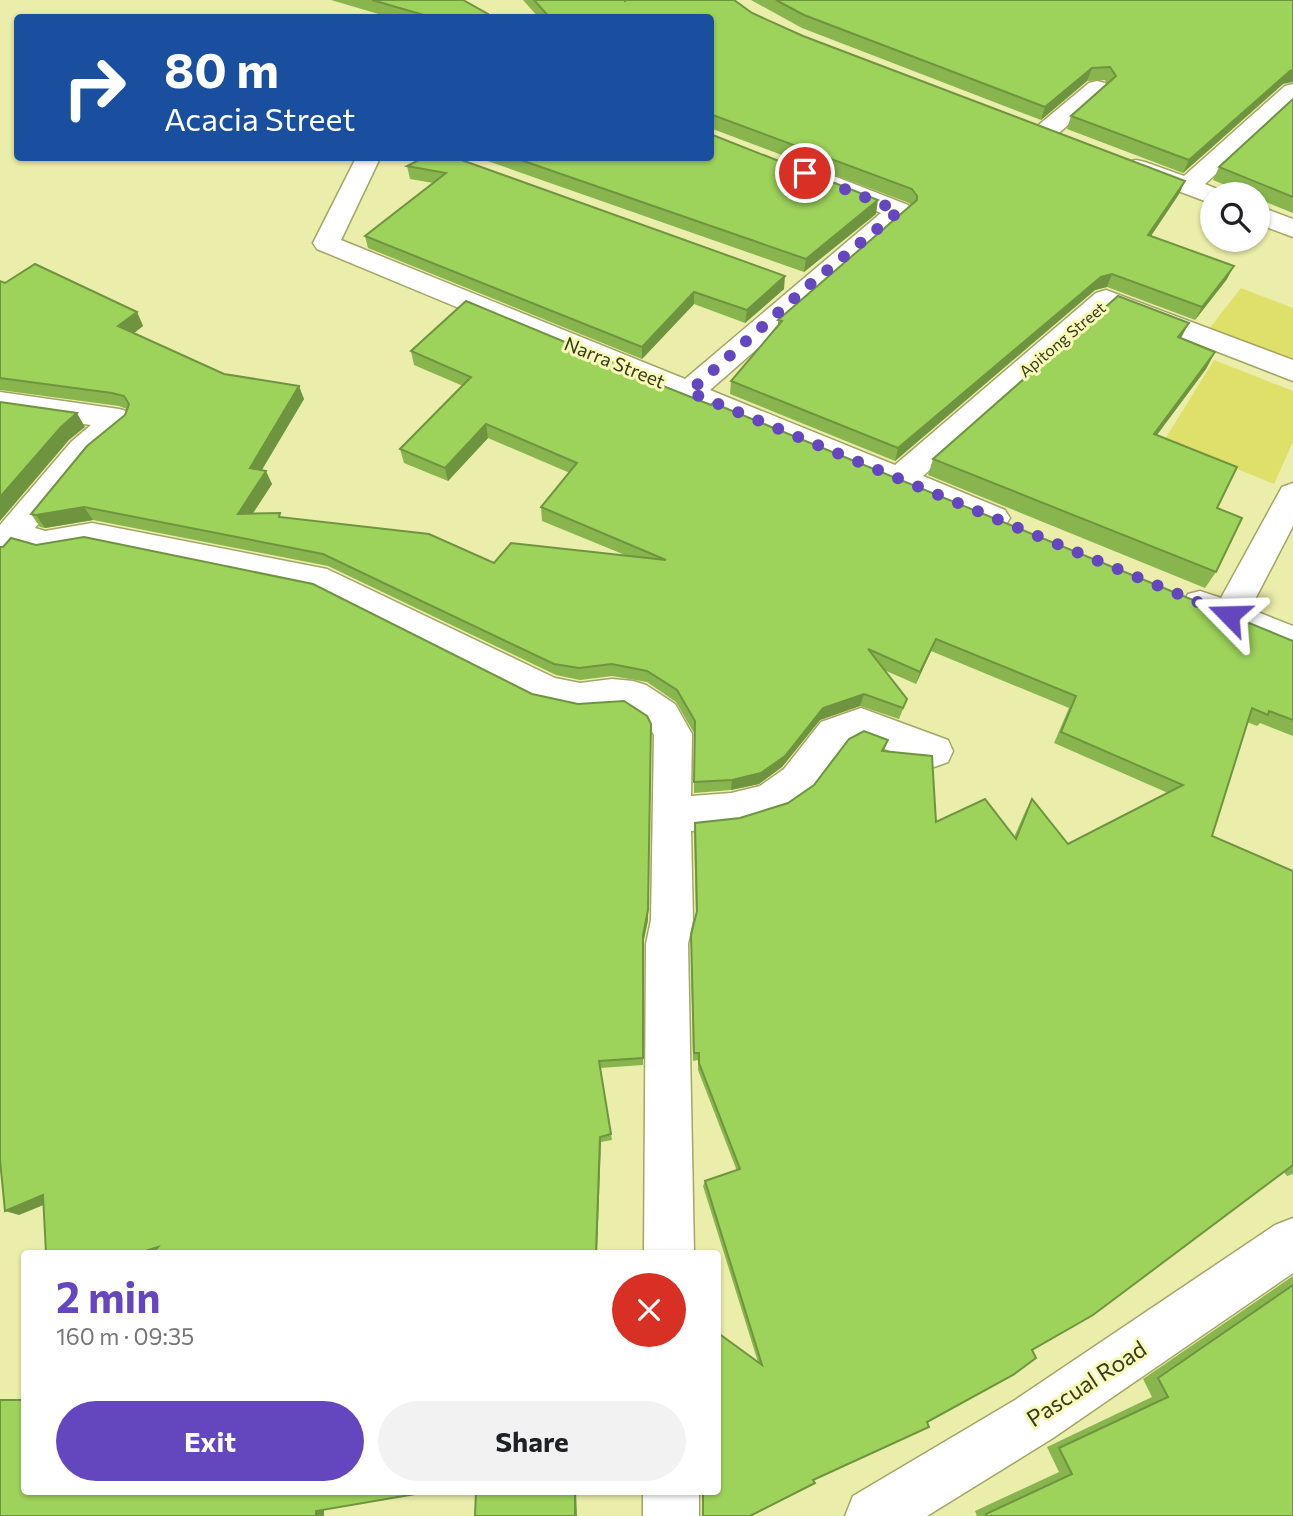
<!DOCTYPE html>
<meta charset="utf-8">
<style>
body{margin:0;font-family:Commissioner,sans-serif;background:#f2f2f2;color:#202124;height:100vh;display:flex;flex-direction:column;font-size:26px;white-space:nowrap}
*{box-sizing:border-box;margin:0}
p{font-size:23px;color:#757577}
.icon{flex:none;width:38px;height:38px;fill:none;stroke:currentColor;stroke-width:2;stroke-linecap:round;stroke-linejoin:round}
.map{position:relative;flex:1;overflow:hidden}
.drawer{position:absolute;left:21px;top:1250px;width:700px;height:245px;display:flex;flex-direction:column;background:#fff;border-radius:7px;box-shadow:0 2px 5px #0004}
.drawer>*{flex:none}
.top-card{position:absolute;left:14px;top:14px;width:700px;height:147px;border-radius:7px;box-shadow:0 2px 5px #0004;background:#1a4fa0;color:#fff;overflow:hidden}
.tools{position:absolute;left:1200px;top:182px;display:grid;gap:14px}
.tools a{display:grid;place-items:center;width:70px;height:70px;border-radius:50%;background:#fff;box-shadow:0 2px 5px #0004;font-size:35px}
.pin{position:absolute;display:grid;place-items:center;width:60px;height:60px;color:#fff;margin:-30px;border:4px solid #fff;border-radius:50%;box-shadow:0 2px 7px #0007}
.me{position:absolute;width:77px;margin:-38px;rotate:292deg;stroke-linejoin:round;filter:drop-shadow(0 0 5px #0008)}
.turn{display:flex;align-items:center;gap:24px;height:147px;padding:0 35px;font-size:32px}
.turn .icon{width:91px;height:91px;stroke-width:2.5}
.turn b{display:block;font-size:49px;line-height:60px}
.round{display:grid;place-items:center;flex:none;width:74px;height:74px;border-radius:37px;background:#f2f2f2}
.head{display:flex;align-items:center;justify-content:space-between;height:119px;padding:0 35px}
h1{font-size:42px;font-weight:700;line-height:52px;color:#6447bf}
.action{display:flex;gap:14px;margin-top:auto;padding:14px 35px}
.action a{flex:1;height:80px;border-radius:42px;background:#6447bf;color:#fff;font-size:28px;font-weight:700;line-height:80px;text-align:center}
.action a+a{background:#f2f2f2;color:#202124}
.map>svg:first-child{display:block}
.green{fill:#dfe06a}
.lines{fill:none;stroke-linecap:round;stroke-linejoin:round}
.minor-casing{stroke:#a4a565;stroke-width:3}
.minor{fill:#fff;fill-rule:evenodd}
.wall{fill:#88b54e}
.shaded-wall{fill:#6f9440}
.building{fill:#9ed35b;stroke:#6f9440;stroke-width:2}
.route{stroke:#6447bf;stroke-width:12;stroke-dasharray:0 21.6}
.labels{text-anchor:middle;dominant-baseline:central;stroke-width:6;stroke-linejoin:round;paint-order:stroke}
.far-street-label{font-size:16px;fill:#393a1f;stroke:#f8fab7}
.street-label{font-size:19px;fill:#393a1f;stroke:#f8fab7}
.near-street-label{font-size:23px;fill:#393a1f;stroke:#f8fab7}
</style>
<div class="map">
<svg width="1293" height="1516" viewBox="0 0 1293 1516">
<rect width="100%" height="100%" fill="#ebedaa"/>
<!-- green -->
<g class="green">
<path d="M 1241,288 L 1293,308 L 1293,363 L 1209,329 Z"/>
<path d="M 1214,360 L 1293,391 L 1293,442 L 1274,484 L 1165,439 Z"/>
</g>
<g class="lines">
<defs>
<g id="minor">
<path d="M 1097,81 L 1105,83 L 1109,88 L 1105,93 L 1053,138 L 1044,140 L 1035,138 L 1032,133 L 1035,128 L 1089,83 Z"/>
<path d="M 1293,84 L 1293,103 L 1205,184 L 1222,191 L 1225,194 L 1213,194 L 1213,204 L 1127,172 L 1124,167 L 1127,162 L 1136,160 L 1145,162 L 1184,176 L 1285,86 Z"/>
<path d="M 356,158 L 380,158 L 341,240 L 685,379 L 881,213 L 821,188 L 817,183 L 821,178 L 830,175 L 839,178 L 908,205 L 912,211 L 908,217 L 710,390 L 895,465 L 1096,293 L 1106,290 L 1293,360 L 1293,381 L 1110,310 L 923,476 L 1005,510 L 1010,518 L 1005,526 L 993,530 L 317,249 L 313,243 Z"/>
<path d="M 1258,206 L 1293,219 L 1293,237 L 1258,224 Z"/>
<path d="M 0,392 L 119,409 L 130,412 L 134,419 L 130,426 L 93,458 L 35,528 L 45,531 L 92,523 L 327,569 L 555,678 L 580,683 L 612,679 L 633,681 L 646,685 L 675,704 L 692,734 L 691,796 L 731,793 L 760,786 L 784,769 L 821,722 L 861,708 L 948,740 L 953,751 L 948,762 L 934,767 L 860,740 C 834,746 827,777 809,794 C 780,823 731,829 691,831 L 693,920 L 688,944 L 694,1253 L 644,1253 L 646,944 L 651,920 L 654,735 L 649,726 L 625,710 L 612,709 L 580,713 L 535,703 L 319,594 L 92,547 L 45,555 L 19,548 L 12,557 L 0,561 L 0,525 L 71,442 L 91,425 L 0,412 Z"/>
<path d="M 1293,483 L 1293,526 L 1250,609 L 1293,626 L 1293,655 L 1188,614 L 1183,604 L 1188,594 L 1200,591 L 1221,598 L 1282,487 Z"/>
<path d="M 1293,1218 L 1293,1273 L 1053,1438 L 927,1516 L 845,1516 L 853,1496 L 1015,1400 L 1275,1225 Z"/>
<rect x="643" y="1491" width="56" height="25"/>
</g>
</defs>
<!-- minor casing -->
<use href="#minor" class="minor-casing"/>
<!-- minor -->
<use href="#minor" class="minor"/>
</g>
<!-- wall -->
<g class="wall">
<path d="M 331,0 L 463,0 L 489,18 L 392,18 Z"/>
<path d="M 523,0 L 624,0 L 625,1 L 752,13 L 803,36 L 1185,181 L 1179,194 L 1151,236 L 1227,279 L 1195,320 L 1107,287 L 1095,290 L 895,461 L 730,394 L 731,381 L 778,326 L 778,320 L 911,205 L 909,203 L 710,128 L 710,18 L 539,18 Z"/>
<path d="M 751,0 L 1293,0 L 1283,84 L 1183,173 L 1067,129 L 1071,116 L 1107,84 L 1105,80 L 1087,81 L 1041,120 L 802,28 Z"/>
<path d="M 1293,99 L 1293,213 L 1258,199 L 1258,194 L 1247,194 L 1213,180 L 1219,167 Z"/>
<path d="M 423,158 L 784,289 L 745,323 L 694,304 L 642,359 L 368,248 L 365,236 L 433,183 L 410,179 L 407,166 Z"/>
<path d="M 479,158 L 710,158 L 876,214 L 804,272 Z"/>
<path d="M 0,281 L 5,283 L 137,312 L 143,326 L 134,333 L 224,374 L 304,399 L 262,470 L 272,484 L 253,513 L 282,518 L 494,563 L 625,555 L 542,521 L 541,507 L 570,473 L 488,438 L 448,481 L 404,463 L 400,449 L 463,386 L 414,365 L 411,351 L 623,371 L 1293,641 L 1293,736 L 1260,723 L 1257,726 L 1247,722 L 1212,836 L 1293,871 L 1293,1174 L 1287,1176 L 1284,1172 L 1032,1350 L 750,1516 L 702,1516 L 702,1492 L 758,1362 L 703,1186 L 705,1181 L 737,1171 L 698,1070 L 698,1060 L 693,1061 L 691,944 L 696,916 L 694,833 L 695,823 L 740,818 L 788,803 L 888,740 L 884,751 L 936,822 L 1014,837 L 1026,810 L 1032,799 L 1068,844 L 1168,793 L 1054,743 L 1069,708 L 931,651 L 916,684 L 884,670 L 907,699 L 899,719 L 860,706 L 820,720 L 782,767 L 759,784 L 731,790 L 694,793 L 694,733 L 676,702 L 647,682 L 612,676 L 580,680 L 556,675 L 328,566 L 93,520 L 45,528 L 40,527 L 31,514 L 125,415 L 127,409 L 119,406 L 0,390 Z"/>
<path d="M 1181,338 L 1215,352 L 1206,369 L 1156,436 L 1217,508 L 1216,572 L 1205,588 L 928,475 L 933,459 Z"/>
<path d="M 648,920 L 643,944 L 643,1065 L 600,1068 L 612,1140 L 601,1142 L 43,1205 L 19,1215 Z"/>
<path d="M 1293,1276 L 1293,1516 L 977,1516 L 975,1511 L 1059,1472 L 1047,1447 L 1152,1397 L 1143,1379 Z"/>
</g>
<!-- shaded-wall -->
<g class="shaded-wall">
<path d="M 1092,68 L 1087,81 L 1041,120 L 1045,107 Z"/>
<path d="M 1293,70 L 1293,82 L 1283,84 L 1183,173 L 1189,160 L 1290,71 Z"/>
<path d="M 1185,181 L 1179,194 L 1142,249 L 1148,235 Z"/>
<path d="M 878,200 L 876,214 L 804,272 L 806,259 Z"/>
<path d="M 1234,266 L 1227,279 L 1195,320 L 1202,307 Z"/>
<path d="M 1112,274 L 1107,287 L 1095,290 L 895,461 L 898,448 L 1101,277 Z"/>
<path d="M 785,276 L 784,289 L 745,323 L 747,310 Z"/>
<path d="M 694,292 L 694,304 L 642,359 L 642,347 Z"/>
<path d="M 137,312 L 143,326 L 125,340 L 118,326 Z"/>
<path d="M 1189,323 L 1180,340 L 1178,337 Z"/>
<path d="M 1215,352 L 1206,369 L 1145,451 L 1154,434 Z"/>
<path d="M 299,386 L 304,399 L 255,481 L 250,468 Z"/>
<path d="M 77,413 L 85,427 L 69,440 L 0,521 L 0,497 L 61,427 Z"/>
<path d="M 486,424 L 488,438 L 448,481 L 445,468 Z"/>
<path d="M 266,471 L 272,484 L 244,527 L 238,514 Z"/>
<path d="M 84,507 L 93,520 L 45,528 L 36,515 Z"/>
<path d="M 936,639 L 931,651 L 916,684 L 920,672 Z"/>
<path d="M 864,694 L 860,706 L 820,720 L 782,767 L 759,784 L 731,790 L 732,780 L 823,708 Z"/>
<path d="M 651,724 L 648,920 L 643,944 L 643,1065 L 643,935 Z"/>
<path d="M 600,1137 L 601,1142 L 597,1253 L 596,1253 Z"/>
<path d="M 43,1195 L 55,1200 L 19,1215 L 5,1211 Z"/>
<path d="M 158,1247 L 161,1253 L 139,1253 Z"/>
<path d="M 575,1491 L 576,1491 L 577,1516 L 575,1516 Z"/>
<path d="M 324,1509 L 324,1516 L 316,1516 L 316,1511 Z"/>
</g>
<!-- building -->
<g class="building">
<path d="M 372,0 L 463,0 L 488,14 L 487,18 L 434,18 Z"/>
<path d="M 534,0 L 624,0 L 625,1 L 626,0 L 734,0 L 752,13 L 803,36 L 1185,181 L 1148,235 L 1234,266 L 1202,307 L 1112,274 L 1101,277 L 898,448 L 731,381 L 782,321 L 778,320 L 917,200 L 917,196 L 912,189 L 710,114 L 710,18 L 550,18 Z"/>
<path d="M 776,0 L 1293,0 L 1293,70 L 1290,71 L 1189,160 L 1071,116 L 1116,76 L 1110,67 L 1092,68 L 1045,107 L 804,15 Z"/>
<path d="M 1293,99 L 1293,197 L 1219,167 Z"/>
<path d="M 710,134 L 878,200 L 806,259 L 515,158 L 710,158 Z"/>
<path d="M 423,158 L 456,158 L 785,276 L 747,310 L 694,292 L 642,347 L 365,236 L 446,173 L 407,166 Z"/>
<path d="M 35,264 L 137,312 L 118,326 L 224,374 L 299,386 L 250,468 L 266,471 L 238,514 L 280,513 L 279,517 L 429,534 L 494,563 L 511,543 L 666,560 L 541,507 L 577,463 L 486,424 L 445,468 L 400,449 L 471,377 L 411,351 L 466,301 L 623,366 L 620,369 L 711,405 L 713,403 L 1293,641 L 1293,720 L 1269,711 L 1268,715 L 1252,708 L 1212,836 L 1293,871 L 1293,1165 L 1093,1315 L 1032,1350 L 1036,1358 L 1013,1375 L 927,1422 L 929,1427 L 813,1480 L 815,1483 L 750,1516 L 703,1516 L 703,1493 L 701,1491 L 718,1491 L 718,1333 L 762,1365 L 705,1181 L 740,1169 L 699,1063 L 699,1053 L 694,1053 L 691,935 L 697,911 L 695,823 L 740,818 L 788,803 L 814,785 L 849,739 L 864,731 L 888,740 L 882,751 L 932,756 L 936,822 L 985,799 L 1016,839 L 1032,799 L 1068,844 L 1183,785 L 1061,732 L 1076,696 L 936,639 L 920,672 L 868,649 L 907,699 L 903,708 L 864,694 L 823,708 L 785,756 L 761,773 L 732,780 L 694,782 L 695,721 L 677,690 L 647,671 L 612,664 L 579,668 L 554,664 L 323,554 L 84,507 L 36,515 L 31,514 L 87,446 L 125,415 L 129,404 L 124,396 L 112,393 L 0,378 L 0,281 L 5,283 Z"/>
<path d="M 1118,296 L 1189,323 L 1178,337 L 1215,352 L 1154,434 L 1237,467 L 1217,508 L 1242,518 L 1216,572 L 933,459 Z"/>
<path d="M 0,402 L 77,413 L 61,427 L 0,497 Z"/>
<path d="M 84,537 L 313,584 L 532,694 L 578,704 L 624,701 L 647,716 L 651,724 L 648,910 L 643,935 L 643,1058 L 599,1061 L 611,1134 L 600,1137 L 596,1253 L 153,1253 L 158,1247 L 139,1253 L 46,1253 L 43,1195 L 5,1211 L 0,1160 L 0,547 L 3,547 L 11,538 L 36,545 Z"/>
<path d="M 1293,1285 L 1293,1516 L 987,1516 L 986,1514 L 1072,1474 L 1059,1448 L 1168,1397 L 1158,1378 Z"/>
<path d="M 0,1400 L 24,1400 L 24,1491 L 433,1491 L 316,1511 L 316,1516 L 0,1516 Z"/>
<path d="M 476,1491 L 575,1491 L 575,1516 L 475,1516 Z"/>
</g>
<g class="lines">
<!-- route -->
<path class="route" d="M 805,173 L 899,211 L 808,286 L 689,392 L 1229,615"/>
</g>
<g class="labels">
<!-- far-street labels -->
<g class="far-street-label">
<text transform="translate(1062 339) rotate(-40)">Apitong Street</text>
</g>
<!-- street labels -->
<g class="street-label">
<text transform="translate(615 362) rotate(22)">Narra Street</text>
</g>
<!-- near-street labels -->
<g class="near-street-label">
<text transform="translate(1086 1383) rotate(-33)">Pascual Road</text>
</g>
</g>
</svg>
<div class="tools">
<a><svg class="icon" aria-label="search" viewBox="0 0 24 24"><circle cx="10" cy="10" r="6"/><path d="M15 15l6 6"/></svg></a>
</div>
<div class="pin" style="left:805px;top:173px;background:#d93025"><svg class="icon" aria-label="arrive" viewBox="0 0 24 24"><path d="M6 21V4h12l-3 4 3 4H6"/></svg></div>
<svg class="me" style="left:1229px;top:615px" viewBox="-20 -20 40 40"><path d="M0-17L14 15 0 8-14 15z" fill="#6447bf" stroke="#fff" stroke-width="4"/></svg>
<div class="top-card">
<div class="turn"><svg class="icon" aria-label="right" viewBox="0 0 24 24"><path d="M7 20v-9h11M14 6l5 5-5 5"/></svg><div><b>80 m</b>Acacia Street</div></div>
</div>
<section class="drawer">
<div class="head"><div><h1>2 min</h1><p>160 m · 09:35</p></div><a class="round" style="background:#d93025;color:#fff"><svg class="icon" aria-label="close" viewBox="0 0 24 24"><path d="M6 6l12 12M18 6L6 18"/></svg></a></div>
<div class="action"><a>Exit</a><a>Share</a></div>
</section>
</div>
